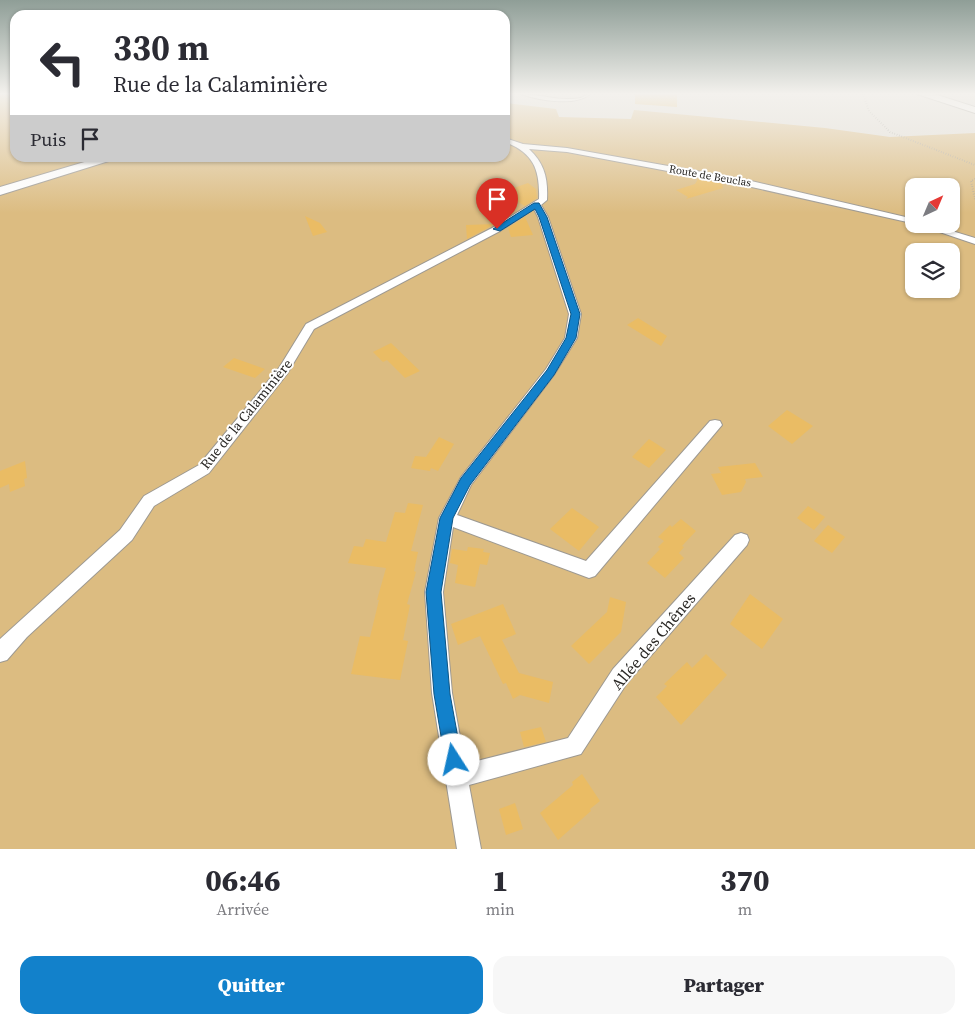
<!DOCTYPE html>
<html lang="fr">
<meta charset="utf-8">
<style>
body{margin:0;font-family:"Source Serif 4",serif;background:#f7f7f7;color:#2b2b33;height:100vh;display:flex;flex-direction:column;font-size:19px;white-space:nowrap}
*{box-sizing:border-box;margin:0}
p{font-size:16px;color:#7c7c81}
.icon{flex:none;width:28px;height:28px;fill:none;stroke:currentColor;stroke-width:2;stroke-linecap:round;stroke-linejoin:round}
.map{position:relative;height:849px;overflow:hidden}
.details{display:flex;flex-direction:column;background:#fff;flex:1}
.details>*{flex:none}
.hud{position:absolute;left:10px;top:10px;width:500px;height:152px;border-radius:15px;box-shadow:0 1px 4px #0004;background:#fff;color:#2b2b33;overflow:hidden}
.needle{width:32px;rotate:44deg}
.tools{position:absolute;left:905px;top:178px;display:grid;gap:10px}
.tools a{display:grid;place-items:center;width:55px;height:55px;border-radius:10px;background:#fff;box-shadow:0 1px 4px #0004;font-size:25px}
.pin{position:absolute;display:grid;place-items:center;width:42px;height:42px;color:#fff;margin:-51px -21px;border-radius:50% 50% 50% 0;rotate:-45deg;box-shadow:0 0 5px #0007}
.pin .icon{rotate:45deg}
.me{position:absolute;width:55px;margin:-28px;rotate:350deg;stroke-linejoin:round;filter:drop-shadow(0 0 4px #0008)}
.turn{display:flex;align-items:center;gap:18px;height:105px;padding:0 20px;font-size:22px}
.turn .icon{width:65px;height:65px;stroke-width:2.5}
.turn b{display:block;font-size:35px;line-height:42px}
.then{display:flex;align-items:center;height:48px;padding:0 20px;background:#0003;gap:10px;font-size:19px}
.eta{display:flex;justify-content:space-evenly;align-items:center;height:85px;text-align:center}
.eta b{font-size:30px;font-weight:800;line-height:35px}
.primary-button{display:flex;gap:10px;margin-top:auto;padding:10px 20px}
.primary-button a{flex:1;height:58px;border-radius:15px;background:#1281cb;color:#fff;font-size:20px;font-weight:800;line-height:58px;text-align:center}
.primary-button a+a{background:#f7f7f7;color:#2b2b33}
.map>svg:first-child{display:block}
.green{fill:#dcbc81;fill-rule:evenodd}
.building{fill:#eabc64}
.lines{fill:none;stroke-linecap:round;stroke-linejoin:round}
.lane-casing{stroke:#9d9992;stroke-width:2}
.street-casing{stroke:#9d9992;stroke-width:2}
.secondary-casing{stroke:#9d9992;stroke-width:2}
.primary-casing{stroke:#9d9992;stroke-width:2}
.path{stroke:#a29e98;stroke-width:2;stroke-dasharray:0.5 2;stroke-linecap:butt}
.lane{fill:#fff;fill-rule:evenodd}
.street{fill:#fff;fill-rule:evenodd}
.secondary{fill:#fff;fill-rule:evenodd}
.primary{fill:#fff;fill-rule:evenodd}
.route{fill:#1281cb;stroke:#0c5484}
.labels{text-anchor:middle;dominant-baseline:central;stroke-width:4;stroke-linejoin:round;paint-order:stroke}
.far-street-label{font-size:11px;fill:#292724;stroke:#fff}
.street-label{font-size:14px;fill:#292724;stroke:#fff}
.near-street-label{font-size:16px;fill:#292724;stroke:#fff}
</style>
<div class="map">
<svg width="975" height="849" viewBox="0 0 975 849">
<rect width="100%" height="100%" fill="#e4e0d8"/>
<!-- green -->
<path class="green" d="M 0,94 L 15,94 L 15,158 L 505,158 L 505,103 L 556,109 L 559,117 L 631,119 L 634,110 L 825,128 L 890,137 L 975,133 L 975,849 L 0,849 ZM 914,186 L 951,186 L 951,224 L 914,224 ZM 914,251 L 951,251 L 951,289 L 914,289 Z"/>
<!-- building -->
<g class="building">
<path d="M 635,94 L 677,94 L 677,107 L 635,104 Z"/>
<path d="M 698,179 L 722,183 L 723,188 L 686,199 L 688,197 L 676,190 L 695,184 Z"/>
<path d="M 528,183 L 536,189 L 537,198 L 525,206 L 502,192 Z"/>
<path d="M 305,216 L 320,223 L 327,232 L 313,236 Z"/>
<path d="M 525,217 L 533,235 L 511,237 L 508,228 Z"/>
<path d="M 496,224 L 493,225 L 467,239 L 466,225 Z"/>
<path d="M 638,318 L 667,336 L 661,346 L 627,325 Z"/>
<path d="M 391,343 L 420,371 L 405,378 L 387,360 L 383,362 L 373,352 Z"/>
<path d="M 234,358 L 265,369 L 255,378 L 223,367 Z"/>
<path d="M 787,410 L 813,426 L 792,444 L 768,426 Z"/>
<path d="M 439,437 L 454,444 L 438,471 L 431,468 L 430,471 L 411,468 L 415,456 L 426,457 Z"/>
<path d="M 649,439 L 666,450 L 649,468 L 632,457 Z"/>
<path d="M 25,461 L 27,478 L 24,479 L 25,486 L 10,492 L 9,484 L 0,488 L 0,471 Z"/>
<path d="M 755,463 L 763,477 L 745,479 L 746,482 L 741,492 L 722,495 L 711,474 L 721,473 L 718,467 Z"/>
<path d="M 408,503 L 423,505 L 411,551 L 418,552 L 414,571 L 416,572 L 407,604 L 410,605 L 403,640 L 408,641 L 400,680 L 351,674 L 360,636 L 370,637 L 379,600 L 377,600 L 386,568 L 348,563 L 354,546 L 363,547 L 366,539 L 386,542 L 395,512 L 405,513 Z"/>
<path d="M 808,506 L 825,517 L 814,530 L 797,518 Z"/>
<path d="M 572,508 L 599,527 L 579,551 L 550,529 Z"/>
<path d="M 681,519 L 696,531 L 682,546 L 684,547 L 679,553 L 684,558 L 665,578 L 647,563 L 660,549 L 658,547 L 664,541 L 658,537 L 670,525 L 672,527 Z"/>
<path d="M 828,525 L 845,537 L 832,553 L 814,541 Z"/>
<path d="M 468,547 L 484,549 L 483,552 L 490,553 L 487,565 L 480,564 L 475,587 L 455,583 L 458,565 L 450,563 L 452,549 L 467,551 Z"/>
<path d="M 750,594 L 783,619 L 762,649 L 730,624 Z"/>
<path d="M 610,597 L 626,602 L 621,632 L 589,664 L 571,646 L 607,612 Z"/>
<path d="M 503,604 L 516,634 L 502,640 L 519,673 L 553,682 L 549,703 L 520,695 L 513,699 L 506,683 L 503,684 L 480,636 L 458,645 L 451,624 Z"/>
<path d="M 706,654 L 727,675 L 681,725 L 656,697 L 667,686 L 664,684 L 687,662 L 692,668 Z"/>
<path d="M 541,727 L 546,742 L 524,747 L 520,732 Z"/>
<path d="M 582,774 L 600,801 L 590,809 L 591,811 L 558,840 L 540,813 L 573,785 L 572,782 Z"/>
<path d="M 515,803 L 523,829 L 506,835 L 499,809 Z"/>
</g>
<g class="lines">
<defs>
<path id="lane" d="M 521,94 C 536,94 552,99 568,99 C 573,99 579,99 583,97 C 590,93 583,95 590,94 C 575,107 538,100 521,94 Z"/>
<path id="street" d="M 505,138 L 523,144 L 567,148 L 747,180 L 914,219 L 914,224 L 929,224 L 975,238 L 975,244 L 916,224 L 747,186 L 567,152 L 529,149 C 545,164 548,179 547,200 L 541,205 L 548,217 L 581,314 L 577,338 L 554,375 L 471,485 L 457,515 L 586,561 L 710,421 L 715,420 L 720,421 L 722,425 L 595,576 L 589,578 L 453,527 L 443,592 L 452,693 L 465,764 L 568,738 L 613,669 L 735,535 L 741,533 L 747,535 L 749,540 L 747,545 L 627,683 L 581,754 L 469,785 L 481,849 L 457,849 L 432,693 L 425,592 L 439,518 L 461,477 L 546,369 L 565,338 L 569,314 L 538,217 L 534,209 L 500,231 L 314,329 L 287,374 L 209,473 L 154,506 L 132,540 L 27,637 L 7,660 L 0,662 L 0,639 L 120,530 L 144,496 L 199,465 L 279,368 L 306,324 L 494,227 L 539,199 C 540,170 534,153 505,142 Z"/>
<path id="secondary" d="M 98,158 L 114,158 L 112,160 L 0,195 L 0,187 Z"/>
<path id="primary" d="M 917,94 L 934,94 L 975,107 L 975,113 Z"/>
</defs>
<!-- lane casing -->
<use href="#lane" class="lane-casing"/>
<!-- street casing -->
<use href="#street" class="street-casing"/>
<!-- secondary casing -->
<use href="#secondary" class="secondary-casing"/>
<!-- primary casing -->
<use href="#primary" class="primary-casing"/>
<!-- path -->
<g class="path">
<path d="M 863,94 L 869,111 L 890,132 L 975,165"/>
<path d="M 975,179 L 971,181 L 975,199"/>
</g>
<!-- lane -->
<use href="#lane" class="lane"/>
<!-- street -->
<use href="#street" class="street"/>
<!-- secondary -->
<use href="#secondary" class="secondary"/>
<!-- primary -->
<use href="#primary" class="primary"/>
</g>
<!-- sky -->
<linearGradient id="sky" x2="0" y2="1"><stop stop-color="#8f9e97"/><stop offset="0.44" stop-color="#f3f1ed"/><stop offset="1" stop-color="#f3f1ed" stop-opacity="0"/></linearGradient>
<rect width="975" height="213" fill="url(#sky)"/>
<!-- route -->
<path class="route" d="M 534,203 L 539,203 L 547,217 L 580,314 L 576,338 L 554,375 L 470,485 L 453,518 L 441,592 L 450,694 L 462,760 L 460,766 L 454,769 L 447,766 L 445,760 L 434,694 L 426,592 L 440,518 L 461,478 L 547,370 L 566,338 L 571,314 L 539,217 L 535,209 L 500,231 L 493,229 Z"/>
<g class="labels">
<!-- far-street labels -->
<g class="far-street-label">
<text transform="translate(710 176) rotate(10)">Route de Beuclas</text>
</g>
<!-- street labels -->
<g class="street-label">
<text transform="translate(246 414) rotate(-51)">Rue de la Calaminière</text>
</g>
<!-- near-street labels -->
<g class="near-street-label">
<text transform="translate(653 641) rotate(-50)">Allée des Chênes</text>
</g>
</g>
</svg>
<div class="tools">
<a><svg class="needle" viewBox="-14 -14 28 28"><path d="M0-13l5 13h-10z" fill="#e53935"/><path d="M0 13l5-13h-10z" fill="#7c7c81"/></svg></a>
<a><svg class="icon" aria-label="layers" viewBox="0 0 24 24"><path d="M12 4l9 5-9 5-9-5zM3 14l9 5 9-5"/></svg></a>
</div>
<div class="pin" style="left:497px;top:229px;background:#d93025"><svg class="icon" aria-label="arrive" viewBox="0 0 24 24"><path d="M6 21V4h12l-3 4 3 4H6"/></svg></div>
<svg class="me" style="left:454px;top:760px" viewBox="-20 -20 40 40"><circle r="19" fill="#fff"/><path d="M0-13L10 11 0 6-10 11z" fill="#1281cb"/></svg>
<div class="hud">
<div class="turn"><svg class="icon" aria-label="left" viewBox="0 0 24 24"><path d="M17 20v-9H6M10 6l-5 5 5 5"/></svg><div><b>330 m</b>Rue de la Calaminière</div></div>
<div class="then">Puis<svg class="icon" aria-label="arrive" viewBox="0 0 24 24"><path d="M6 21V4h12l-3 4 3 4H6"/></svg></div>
</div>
</div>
<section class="details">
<div class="eta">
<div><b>06:46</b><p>Arrivée</p></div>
<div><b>1</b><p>min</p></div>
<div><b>370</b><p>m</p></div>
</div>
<div class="primary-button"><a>Quitter</a><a>Partager</a></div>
</section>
